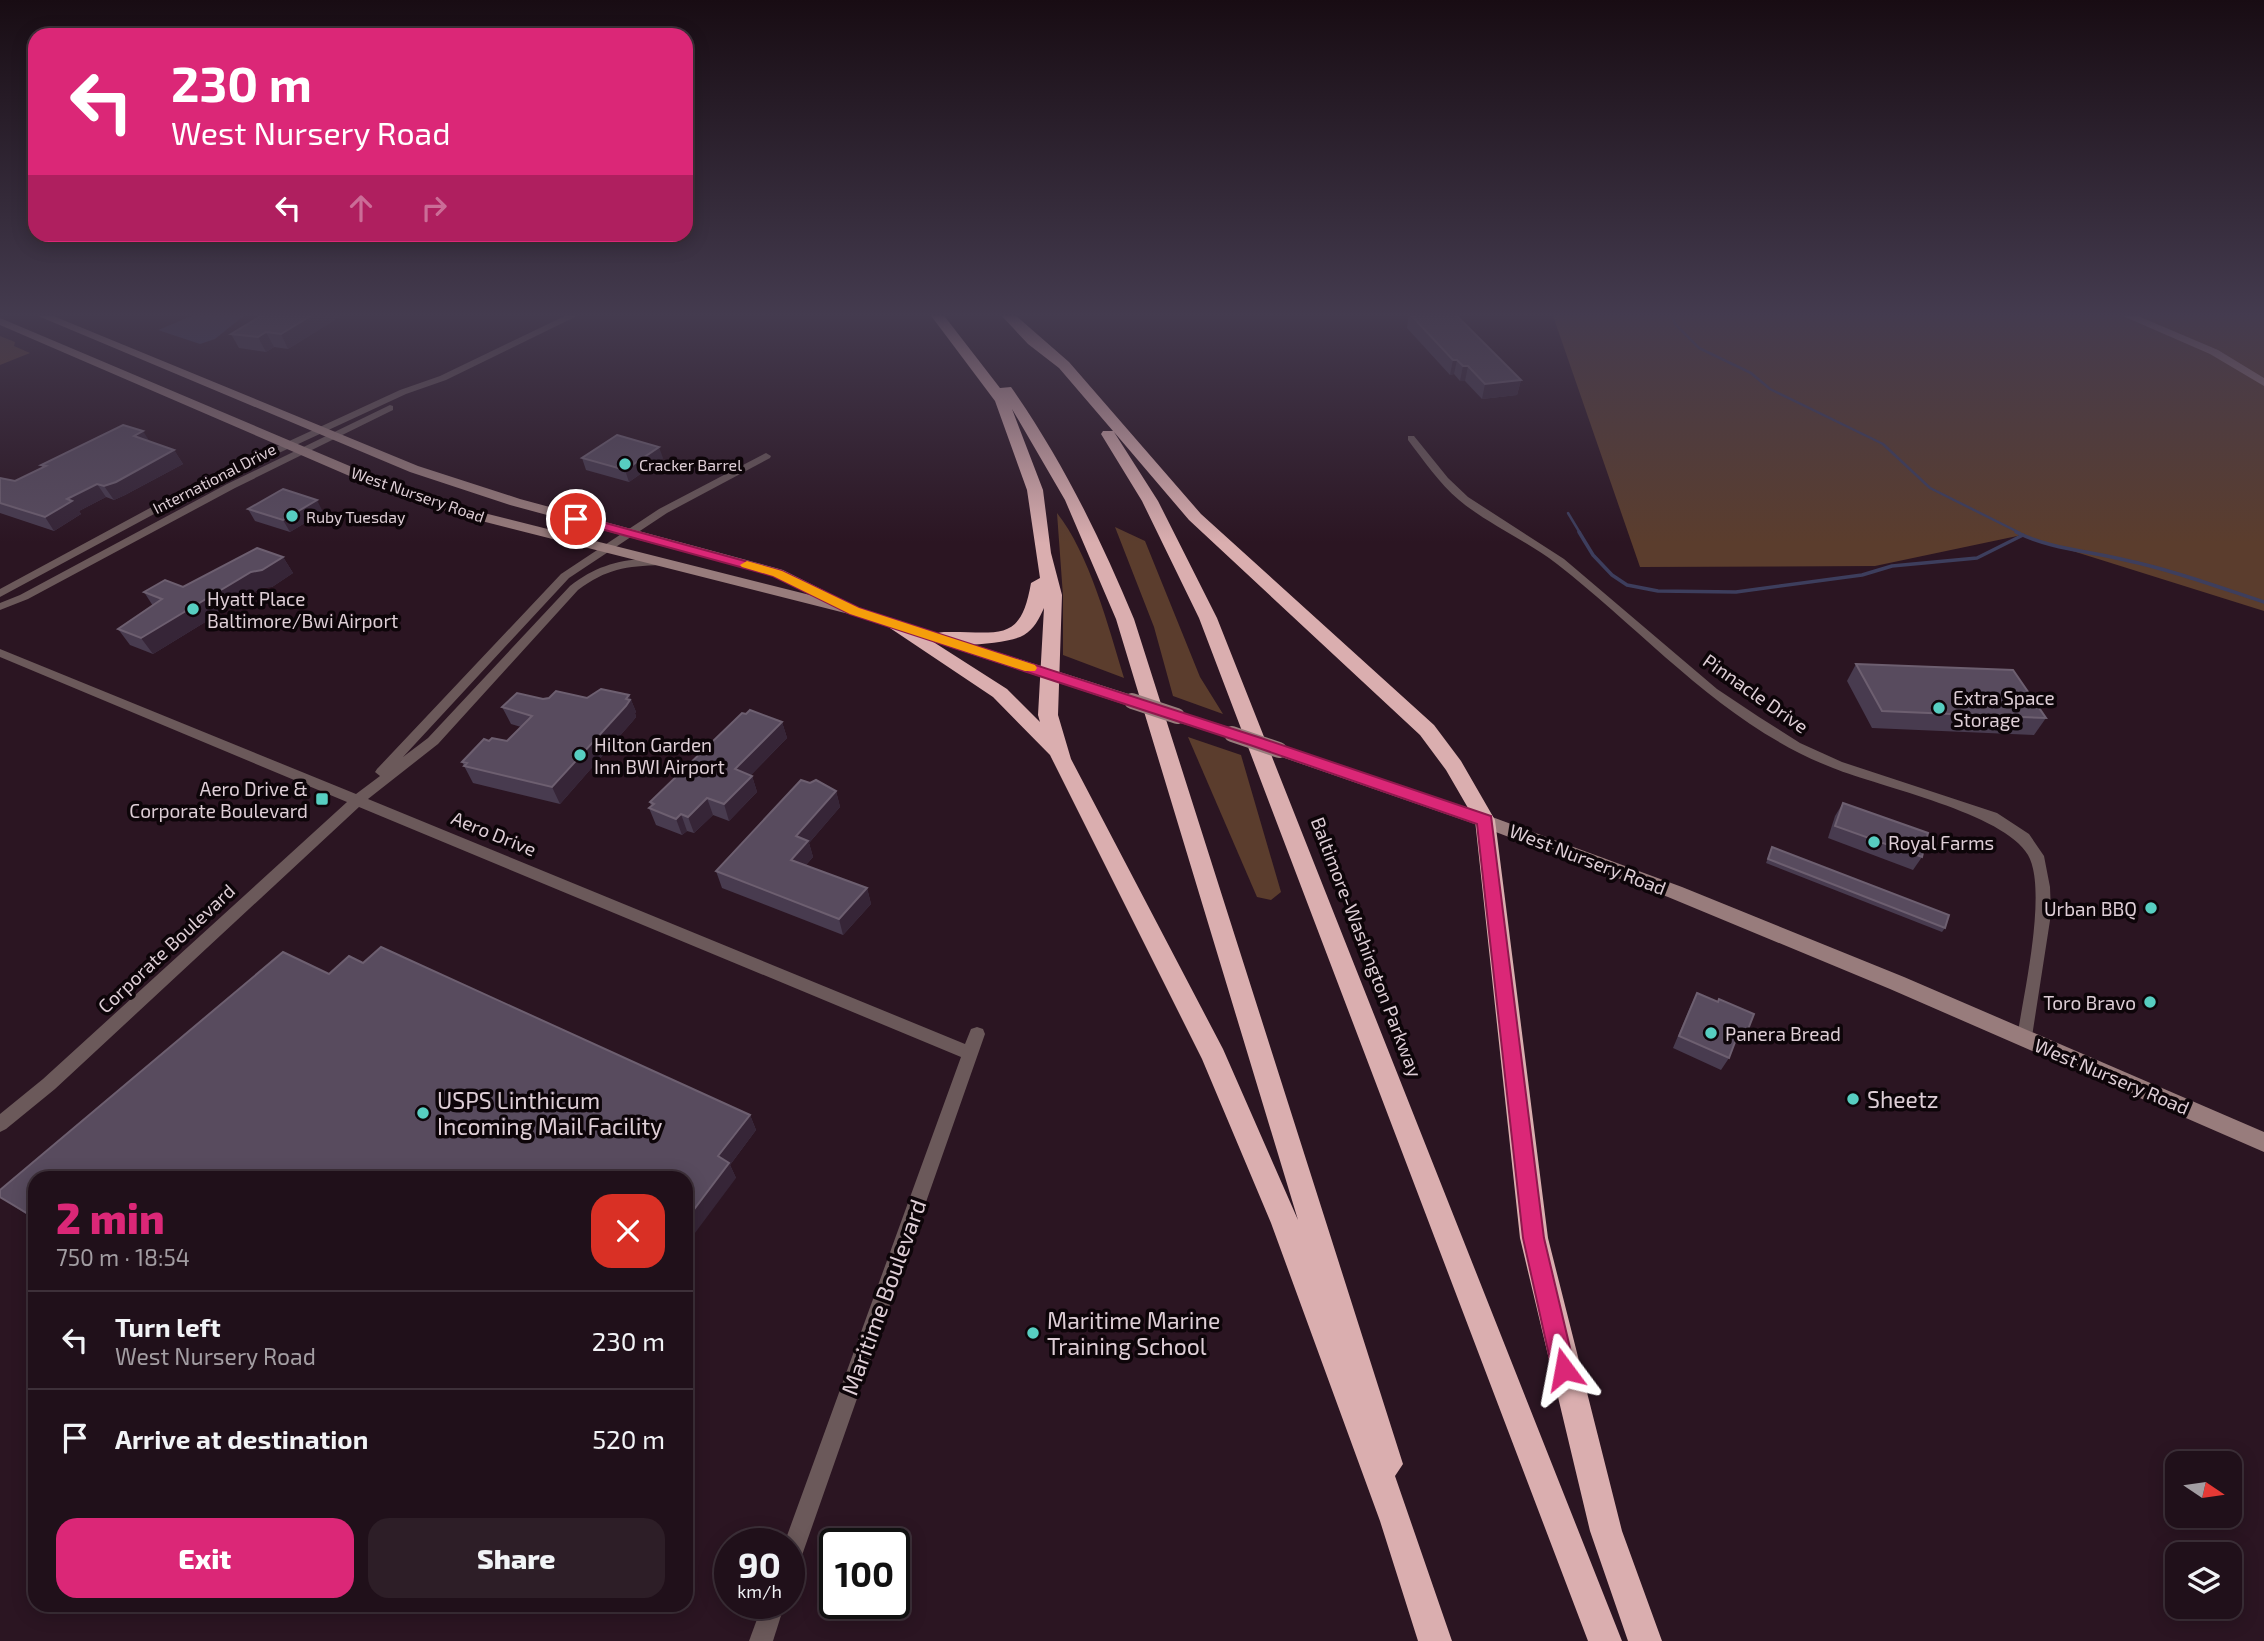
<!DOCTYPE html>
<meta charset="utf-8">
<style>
body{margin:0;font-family:"Exo 2",sans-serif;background:#2d1e27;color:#f1f3f6;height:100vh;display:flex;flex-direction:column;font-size:26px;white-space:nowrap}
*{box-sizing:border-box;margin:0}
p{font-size:23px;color:#a29da2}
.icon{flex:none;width:38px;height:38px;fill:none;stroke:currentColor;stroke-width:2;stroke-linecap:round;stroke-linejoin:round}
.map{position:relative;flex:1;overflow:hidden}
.side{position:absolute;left:28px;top:1171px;width:665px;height:441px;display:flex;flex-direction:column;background:#20101a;border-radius:21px;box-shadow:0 4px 18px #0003,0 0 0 2px #3d3039}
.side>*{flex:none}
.guide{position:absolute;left:28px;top:28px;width:665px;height:214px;border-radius:21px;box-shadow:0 4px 18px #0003,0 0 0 2px #3d3039;background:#db2777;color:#fff;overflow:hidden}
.needle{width:46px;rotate:103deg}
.controls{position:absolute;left:2165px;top:1451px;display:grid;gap:14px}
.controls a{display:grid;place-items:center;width:77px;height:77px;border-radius:14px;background:#20101a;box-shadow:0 4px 18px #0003,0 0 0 2px #3d3039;font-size:35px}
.speed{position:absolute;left:714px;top:1528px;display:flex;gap:14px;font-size:35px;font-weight:700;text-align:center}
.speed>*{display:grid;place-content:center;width:91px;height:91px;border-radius:50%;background:#20101a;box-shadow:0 4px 18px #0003,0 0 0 2px #3d3039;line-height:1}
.speed small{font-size:18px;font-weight:400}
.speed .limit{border:4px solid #111;border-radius:10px;background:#fff;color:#111}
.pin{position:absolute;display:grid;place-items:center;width:60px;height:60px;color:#fff;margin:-30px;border:4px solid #fff;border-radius:50%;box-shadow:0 2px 7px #0007}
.me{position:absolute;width:77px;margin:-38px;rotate:347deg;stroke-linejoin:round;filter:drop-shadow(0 0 5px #0008)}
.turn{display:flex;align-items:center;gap:24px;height:147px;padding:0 28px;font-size:32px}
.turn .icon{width:91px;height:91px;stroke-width:2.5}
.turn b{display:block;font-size:49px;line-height:60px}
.lanes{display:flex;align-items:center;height:66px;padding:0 28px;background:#0003;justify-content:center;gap:35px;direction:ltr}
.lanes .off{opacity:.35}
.round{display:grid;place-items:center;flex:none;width:74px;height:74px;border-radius:21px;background:#2d1e27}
.overview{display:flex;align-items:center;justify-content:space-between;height:119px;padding:0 28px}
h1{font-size:42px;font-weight:800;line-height:52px;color:#db2777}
.button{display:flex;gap:14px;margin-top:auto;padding:14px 28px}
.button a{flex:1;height:80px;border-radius:21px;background:#db2777;color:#fff;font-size:28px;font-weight:800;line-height:80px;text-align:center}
.button a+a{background:#2d1e27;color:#f1f3f6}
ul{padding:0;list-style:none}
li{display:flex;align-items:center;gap:21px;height:98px;padding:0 28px;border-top:2px solid #3d3039}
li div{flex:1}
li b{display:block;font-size:26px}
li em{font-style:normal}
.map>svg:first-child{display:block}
.green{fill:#5b3d2d}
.water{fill:#3d3e5d}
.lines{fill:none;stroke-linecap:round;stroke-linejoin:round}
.stream-far1{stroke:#3d3e5d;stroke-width:2.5}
.stream{stroke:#3d3e5d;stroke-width:3.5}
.street{fill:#6b595a;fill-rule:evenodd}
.secondary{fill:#987c7c;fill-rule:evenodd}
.highway{fill:#daaeaf;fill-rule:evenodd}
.secondary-bridge{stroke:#987c7c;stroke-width:16}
.wall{fill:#483b4f}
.shaded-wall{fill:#362537}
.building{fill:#584b5e;stroke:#6d5f70;stroke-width:2}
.route{fill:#db2777;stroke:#8e194d;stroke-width:2}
.slow{fill:#f59e0b}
.poi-dot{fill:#57cec1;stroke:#0d0509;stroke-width:2.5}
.labels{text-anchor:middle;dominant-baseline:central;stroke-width:7;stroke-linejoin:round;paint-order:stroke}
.far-poi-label{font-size:16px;fill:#deced6;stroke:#0d0509;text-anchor:start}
.far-street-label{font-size:16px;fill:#deced6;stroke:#0d0509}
.poi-label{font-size:19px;fill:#deced6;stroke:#0d0509;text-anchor:start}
.street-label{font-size:19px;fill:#deced6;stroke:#0d0509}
.near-poi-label{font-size:23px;fill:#deced6;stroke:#0d0509;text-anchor:start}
.near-street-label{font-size:23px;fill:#deced6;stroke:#0d0509}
</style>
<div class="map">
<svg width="2264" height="1641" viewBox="0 0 2264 1641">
<rect width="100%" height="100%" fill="#2b1522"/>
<!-- green -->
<g class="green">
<path d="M 1552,313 L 2264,313 L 2264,611 L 2022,535 L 1875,566 L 1640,567 Z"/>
<path d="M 0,336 L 15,342 L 14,346 L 30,353 L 0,365 Z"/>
<path d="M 1057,513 C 1089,553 1109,628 1124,678 L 1063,655 L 1063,596 Z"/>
<path d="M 1115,527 L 1145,541 L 1200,677 L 1223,714 L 1173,696 L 1154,627 Z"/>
<path d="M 1188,737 L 1241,755 L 1281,892 L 1271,900 L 1257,897 Z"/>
</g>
<!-- water -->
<path class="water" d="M 199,313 L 247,313 L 215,339 L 200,344 L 158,330 Z"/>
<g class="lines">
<!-- stream-far1 -->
<g class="stream-far1">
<path d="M 1671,313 L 1675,324 L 1699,348 L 1751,373 L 1770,389 L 1883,444 L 1930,488 L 2020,533"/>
<path d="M 1568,513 L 1580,533"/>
</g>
<!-- stream -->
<g class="stream">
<path d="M 1579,532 L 1593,555 L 1612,575 L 1627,585 L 1658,591 L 1736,592 L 1862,575 L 1892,566 L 1977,558 L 2023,535"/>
<path d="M 2016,532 C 2050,549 2089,551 2125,560 C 2172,570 2218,587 2264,602"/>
</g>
<!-- street -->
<g class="street">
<path d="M 571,313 L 583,313 L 446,380 L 406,394 L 195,492 L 0,597 L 0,589 L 187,488 L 400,390 L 440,376 Z"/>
<path d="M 390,405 L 393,406 L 393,410 L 235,488 L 28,599 L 0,610 L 0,603 L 20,595 L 227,484 Z"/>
<path d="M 1408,436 L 1414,436 L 1448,478 L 1468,497 L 1564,559 L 1717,689 L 1759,717 L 1800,743 L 1842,762 L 1997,813 L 2029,834 L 2044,856 L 2050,887 L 2051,914 L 2031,1043 L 2025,1045 L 2019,1043 L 2017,1038 C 2023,997 2048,890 2028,855 C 2004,813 1880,787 1833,768 C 1724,726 1647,634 1557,564 C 1526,540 1489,525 1459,500 C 1439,483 1424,461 1408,440 Z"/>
<path d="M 766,453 L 771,456 L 770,458 L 667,513 L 569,578 L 403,757 L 428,738 L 570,586 C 593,568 616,560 645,559 C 653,559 660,558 667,562 L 661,565 C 626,566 606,569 578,590 L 438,744 L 368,799 L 965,1044 L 971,1029 L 977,1027 L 983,1029 L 985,1034 L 800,1561 L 797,1569 L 789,1572 L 789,1544 L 784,1544 L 961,1057 L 359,807 L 55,1089 L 6,1129 L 0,1132 L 0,1114 L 43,1079 L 347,802 L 0,657 L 0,649 L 356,794 L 380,776 L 375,772 L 377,769 L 561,574 L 659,509 Z"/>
<path d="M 763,1603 L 785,1603 L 773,1641 L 749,1641 Z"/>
</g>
<!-- secondary -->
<g class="secondary">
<path d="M 31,313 L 46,313 L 418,466 L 520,499 L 783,570 L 825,591 L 827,594 L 821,598 L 859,608 L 1138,697 L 1140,701 L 1132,706 L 1126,705 L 849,614 L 458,515 L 368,484 L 0,325 L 0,318 L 378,478 L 468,509 L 814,596 L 773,576 L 510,505 L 410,472 Z"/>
<path d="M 2116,313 L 2131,313 L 2218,350 L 2264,378 L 2264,386 L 2210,354 Z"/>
<path d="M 1177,711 L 1238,730 L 1240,734 L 1232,739 L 1171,720 L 1169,716 L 1171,712 Z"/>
<path d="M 1279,744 L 1484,814 L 1682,887 L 1904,977 L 2264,1132 L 2264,1152 L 1890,989 L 1668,897 L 1472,823 L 1273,754 L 1271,750 Z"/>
</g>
<!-- highway -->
<g class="highway">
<path d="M 929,313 L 942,313 L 1000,388 L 1011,387 C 1062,460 1100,537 1134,619 L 1403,1464 L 1395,1476 L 1452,1641 L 1418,1641 L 1380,1521 L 1271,1223 L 1202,1059 L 1050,755 L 993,697 L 884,624 L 887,620 L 899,620 L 1007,689 L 1040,722 L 1038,715 L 1044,608 C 1039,619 1034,629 1024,635 C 1010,644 942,650 931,638 C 937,631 943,632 951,632 C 1002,632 1021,641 1031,583 L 1040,578 L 1027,490 L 995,401 ZM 1012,409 L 1065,500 L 1116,619 L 1298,1220 L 1223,1049 L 1071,759 L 1058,715 L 1062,595 L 1051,553 L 1043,490 Z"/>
<path d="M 999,313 L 1013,313 L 1069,362 L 1201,514 L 1434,725 L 1461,761 L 1495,820 L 1548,1238 L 1622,1531 L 1662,1641 L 1628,1641 L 1590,1531 L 1520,1238 L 1475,820 L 1446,770 L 1420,735 L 1189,520 L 1114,432 L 1158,501 L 1217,618 L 1622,1641 L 1588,1641 L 1199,618 L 1142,501 L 1101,434 L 1103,431 L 1113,431 L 1059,368 L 1028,344 Z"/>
</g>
<!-- secondary-bridge -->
<g class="secondary-bridge">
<path d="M 1132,701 L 1177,716"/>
<path d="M 1232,734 L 1279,750"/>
</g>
</g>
<!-- wall -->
<g class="wall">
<path d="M 346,313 L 288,349 L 274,347 L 266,352 L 239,348 L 231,334 Z"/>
<path d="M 1409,313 L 1521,380 L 1517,395 L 1482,399 L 1465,381 L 1460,381 L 1454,374 L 1450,375 L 1407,328 Z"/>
<path d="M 150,442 L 174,450 L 183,464 L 125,495 L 114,500 L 106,497 L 79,511 L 81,514 L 54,531 L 0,513 L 0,478 L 15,481 L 43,468 L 41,465 Z"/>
<path d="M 582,458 L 663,458 L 629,482 L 586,470 Z"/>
<path d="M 248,509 L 323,512 L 290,532 L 255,521 Z"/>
<path d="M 283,557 L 293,573 L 272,587 L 261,588 L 153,654 L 130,645 L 118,629 L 153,606 L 144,592 L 183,587 Z"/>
<path d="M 1856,664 L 2046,718 L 2034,735 L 1872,728 L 1847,681 Z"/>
<path d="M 629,695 L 636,712 L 635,713 L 636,717 L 632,722 L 560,804 L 473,783 L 462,762 L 489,741 L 507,741 L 521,727 L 511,724 L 502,707 L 543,699 Z"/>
<path d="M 782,722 L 787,738 L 751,775 L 752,776 L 757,792 L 729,821 L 713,815 L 694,833 L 687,831 L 682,835 L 656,825 L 649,808 L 651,806 L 650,802 Z"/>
<path d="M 836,791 L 840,807 L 809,843 L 813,857 L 806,865 L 867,888 L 871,904 L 843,935 L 722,888 L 716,871 Z"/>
<path d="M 1843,803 L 1922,857 L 1913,870 L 1828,838 L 1835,816 Z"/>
<path d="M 1772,847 L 1945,928 L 1942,932 L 1766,863 Z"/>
<path d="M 363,963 L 750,1115 L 756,1130 L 730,1165 L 736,1178 L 35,1178 L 35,1220 L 0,1197 L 329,974 Z"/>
<path d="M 1697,993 L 1718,1002 L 1719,999 L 1747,1032 L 1739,1044 L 1735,1042 L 1729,1058 L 1721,1070 L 1673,1048 L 1691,1005 Z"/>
</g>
<!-- shaded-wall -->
<g class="shaded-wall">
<path d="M 315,313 L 346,313 L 288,349 L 281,334 Z"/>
<path d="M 266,332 L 274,347 L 266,352 L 258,337 Z"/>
<path d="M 1453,360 L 1457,360 L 1454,374 L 1450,375 Z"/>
<path d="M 1463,366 L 1468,366 L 1465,381 L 1460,381 Z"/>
<path d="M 1521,380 L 1517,395 L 1482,399 L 1485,384 Z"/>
<path d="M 143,431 L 152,445 L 134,436 Z"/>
<path d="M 659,447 L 663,458 L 629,482 L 625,470 Z"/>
<path d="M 174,450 L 183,464 L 125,495 L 114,500 L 104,486 Z"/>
<path d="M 97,484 L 106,497 L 79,511 L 81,514 L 54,531 L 45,517 L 67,499 Z"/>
<path d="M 317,500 L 323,512 L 290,532 L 283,520 Z"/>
<path d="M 283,557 L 293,573 L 272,587 L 261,588 L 153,654 L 141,638 L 251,572 Z"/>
<path d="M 629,695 L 636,712 L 635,713 L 636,717 L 632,722 L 560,804 L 552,787 Z"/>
<path d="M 782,722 L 787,738 L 740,786 L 735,769 Z"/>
<path d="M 752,776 L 757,792 L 729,821 L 724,804 Z"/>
<path d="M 836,791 L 840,807 L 809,843 L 813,857 L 796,876 L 791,860 L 796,836 Z"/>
<path d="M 707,798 L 713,815 L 694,833 L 688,817 Z"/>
<path d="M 681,814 L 687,831 L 682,835 L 676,819 Z"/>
<path d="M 867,888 L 871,904 L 843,935 L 839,919 Z"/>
<path d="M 750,1115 L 756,1130 L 730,1165 L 736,1178 L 686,1245 L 686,1220 L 718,1156 Z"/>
</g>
<!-- building -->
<g class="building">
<path d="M 266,313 L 315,313 L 281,334 L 266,332 L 258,337 L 231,334 Z"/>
<path d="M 1409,313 L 1454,313 L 1521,380 L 1485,384 L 1468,366 L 1463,366 L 1457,360 L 1453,360 Z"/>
<path d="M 123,425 L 143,431 L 134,436 L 174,450 L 116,482 L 104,486 L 97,484 L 67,499 L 72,501 L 45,517 L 0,503 L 0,478 L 15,481 L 46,466 L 41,465 Z"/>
<path d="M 617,435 L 659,447 L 625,470 L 582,458 Z"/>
<path d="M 283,489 L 317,500 L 283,520 L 248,509 Z"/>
<path d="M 257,548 L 283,557 L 262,570 L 251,572 L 141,638 L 118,629 L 162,599 L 144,592 L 165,580 L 183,587 Z"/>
<path d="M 1856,664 L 2013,670 L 2046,718 L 1882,711 Z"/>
<path d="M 601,689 L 629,695 L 626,699 L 630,700 L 626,706 L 552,787 L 464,766 L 467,763 L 462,762 L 484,739 L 489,741 L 492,738 L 507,741 L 532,716 L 502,707 L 517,693 L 543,699 L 549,698 L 556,691 L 587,698 Z"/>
<path d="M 750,710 L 782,722 L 735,769 L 752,776 L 724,804 L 707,798 L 688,817 L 681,814 L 676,819 L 649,808 L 654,804 L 650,802 L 742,713 L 746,714 Z"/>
<path d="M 801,780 L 810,783 L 816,780 L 836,791 L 796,836 L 808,841 L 791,860 L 867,888 L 839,919 L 716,871 Z"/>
<path d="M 1843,803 L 1928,833 L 1922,857 L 1835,826 Z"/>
<path d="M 1772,847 L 1949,915 L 1945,928 L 1768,859 Z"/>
<path d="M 381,947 L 750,1115 L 718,1156 L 729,1163 L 686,1220 L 686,1178 L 35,1178 L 35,1218 L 0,1197 L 0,1190 L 283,952 L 329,974 L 349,956 L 363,963 Z"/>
<path d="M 1697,993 L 1718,1002 L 1719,999 L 1754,1014 L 1747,1032 L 1740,1029 L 1729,1058 L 1679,1036 Z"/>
</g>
<!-- sky -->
<linearGradient id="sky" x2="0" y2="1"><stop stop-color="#180c13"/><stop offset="0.58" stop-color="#443b4f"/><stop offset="1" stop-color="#443b4f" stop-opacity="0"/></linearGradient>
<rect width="2264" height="543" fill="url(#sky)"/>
<!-- route -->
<path class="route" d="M 576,515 L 782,571 L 859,608 L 1261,738 L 1491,816 L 1544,1238 L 1575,1369 L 1572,1377 L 1564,1380 L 1556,1377 L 1552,1369 L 1523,1238 L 1477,824 L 1250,745 L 850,614 L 773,576 L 572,521 L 570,519 Z"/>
<!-- slow -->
<path class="slow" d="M 747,561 L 782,571 L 859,608 L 1035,665 L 1037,668 L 1035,671 L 1025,671 L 850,614 L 773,576 L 742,567 L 740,565 Z"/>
<!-- markers -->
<g class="poi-dot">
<circle cx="625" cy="464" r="7"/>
<circle cx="292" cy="516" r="7"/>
<circle cx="193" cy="609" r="7"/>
<circle cx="1939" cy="708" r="7"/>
<circle cx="580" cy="755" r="7"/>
<rect x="315" y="792" width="14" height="14" rx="3.5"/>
<circle cx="1874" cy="842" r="7"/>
<circle cx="2151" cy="908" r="7"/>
<circle cx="2150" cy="1002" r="7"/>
<circle cx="1711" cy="1033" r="7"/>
<circle cx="1853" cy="1099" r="7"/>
<circle cx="423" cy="1113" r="7"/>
<circle cx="1033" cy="1333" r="7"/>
</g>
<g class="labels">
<!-- far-poi labels -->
<g class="far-poi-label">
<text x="639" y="464">Cracker Barrel</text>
<text x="306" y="516">Ruby Tuesday</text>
</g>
<!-- far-street labels -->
<g class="far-street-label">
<text transform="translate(214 478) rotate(-27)">International Drive</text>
<text transform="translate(418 494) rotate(19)">West Nursery Road</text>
</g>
<!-- poi labels -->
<g class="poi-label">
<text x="207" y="598">Hyatt Place<tspan x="207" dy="22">Baltimore/Bwi Airport</tspan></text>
<text x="1953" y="697">Extra Space<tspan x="1953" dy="22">Storage</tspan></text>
<text x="594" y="744">Hilton Garden<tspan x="594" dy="22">Inn BWI Airport</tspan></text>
<text x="308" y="788" text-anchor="end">Aero Drive &amp;<tspan x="308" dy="22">Corporate Boulevard</tspan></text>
<text x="1888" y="842">Royal Farms</text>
<text x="2137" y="908" text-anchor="end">Urban BBQ</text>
<text x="2136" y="1002" text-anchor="end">Toro Bravo</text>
<text x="1725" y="1033">Panera Bread</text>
</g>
<!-- street labels -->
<g class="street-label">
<text transform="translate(1756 693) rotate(35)">Pinnacle Drive</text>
<text transform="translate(494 833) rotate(22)">Aero Drive</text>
<text transform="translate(1588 859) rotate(21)">West Nursery Road</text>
<text transform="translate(1367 947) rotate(69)">Baltimore-Washington Parkway</text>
<text transform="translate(166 948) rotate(-43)">Corporate Boulevard</text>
<text transform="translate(2112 1076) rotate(23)">West Nursery Road</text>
</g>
<!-- near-poi labels -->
<g class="near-poi-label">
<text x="1867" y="1099">Sheetz</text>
<text x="437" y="1100">USPS Linthicum<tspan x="437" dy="26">Incoming Mail Facility</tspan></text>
<text x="1047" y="1320">Maritime Marine<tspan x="1047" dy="26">Training School</tspan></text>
</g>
<!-- near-street labels -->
<g class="near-street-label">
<text transform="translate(883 1297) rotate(-70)">Maritime Boulevard</text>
</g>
</g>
</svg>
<div class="controls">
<a><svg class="needle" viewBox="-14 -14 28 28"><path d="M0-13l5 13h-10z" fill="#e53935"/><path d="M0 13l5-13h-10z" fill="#a29da2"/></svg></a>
<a><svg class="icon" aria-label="layers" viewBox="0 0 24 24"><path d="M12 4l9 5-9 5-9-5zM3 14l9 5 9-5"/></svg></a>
</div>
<div class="speed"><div>90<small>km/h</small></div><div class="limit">100</div></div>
<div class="pin" style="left:576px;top:519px;background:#d93025"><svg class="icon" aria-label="arrive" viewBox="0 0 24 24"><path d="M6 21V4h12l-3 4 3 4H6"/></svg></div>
<svg class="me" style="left:1564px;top:1369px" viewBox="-20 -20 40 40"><path d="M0-17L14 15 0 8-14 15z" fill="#db2777" stroke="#fff" stroke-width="4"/></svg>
<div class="guide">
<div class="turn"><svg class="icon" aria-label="left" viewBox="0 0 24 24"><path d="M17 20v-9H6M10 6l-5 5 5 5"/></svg><div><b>230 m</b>West Nursery Road</div></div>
<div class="lanes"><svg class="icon" aria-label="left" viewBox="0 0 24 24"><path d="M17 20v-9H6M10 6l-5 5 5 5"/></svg><svg class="icon off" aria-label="ahead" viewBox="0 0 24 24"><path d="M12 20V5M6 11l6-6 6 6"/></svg><svg class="icon off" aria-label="right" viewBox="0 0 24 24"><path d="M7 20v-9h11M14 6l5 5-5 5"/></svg></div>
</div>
<section class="side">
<div class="overview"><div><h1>2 min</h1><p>750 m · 18:54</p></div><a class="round" style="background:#d93025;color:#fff"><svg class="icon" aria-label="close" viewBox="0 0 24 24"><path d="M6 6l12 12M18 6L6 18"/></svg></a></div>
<ul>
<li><svg class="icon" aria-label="left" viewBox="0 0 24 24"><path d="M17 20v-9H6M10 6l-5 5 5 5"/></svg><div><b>Turn left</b><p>West Nursery Road</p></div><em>230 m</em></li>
<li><svg class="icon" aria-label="arrive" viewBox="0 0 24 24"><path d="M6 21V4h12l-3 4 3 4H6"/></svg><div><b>Arrive at destination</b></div><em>520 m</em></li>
</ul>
<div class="button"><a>Exit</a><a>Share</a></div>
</section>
</div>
